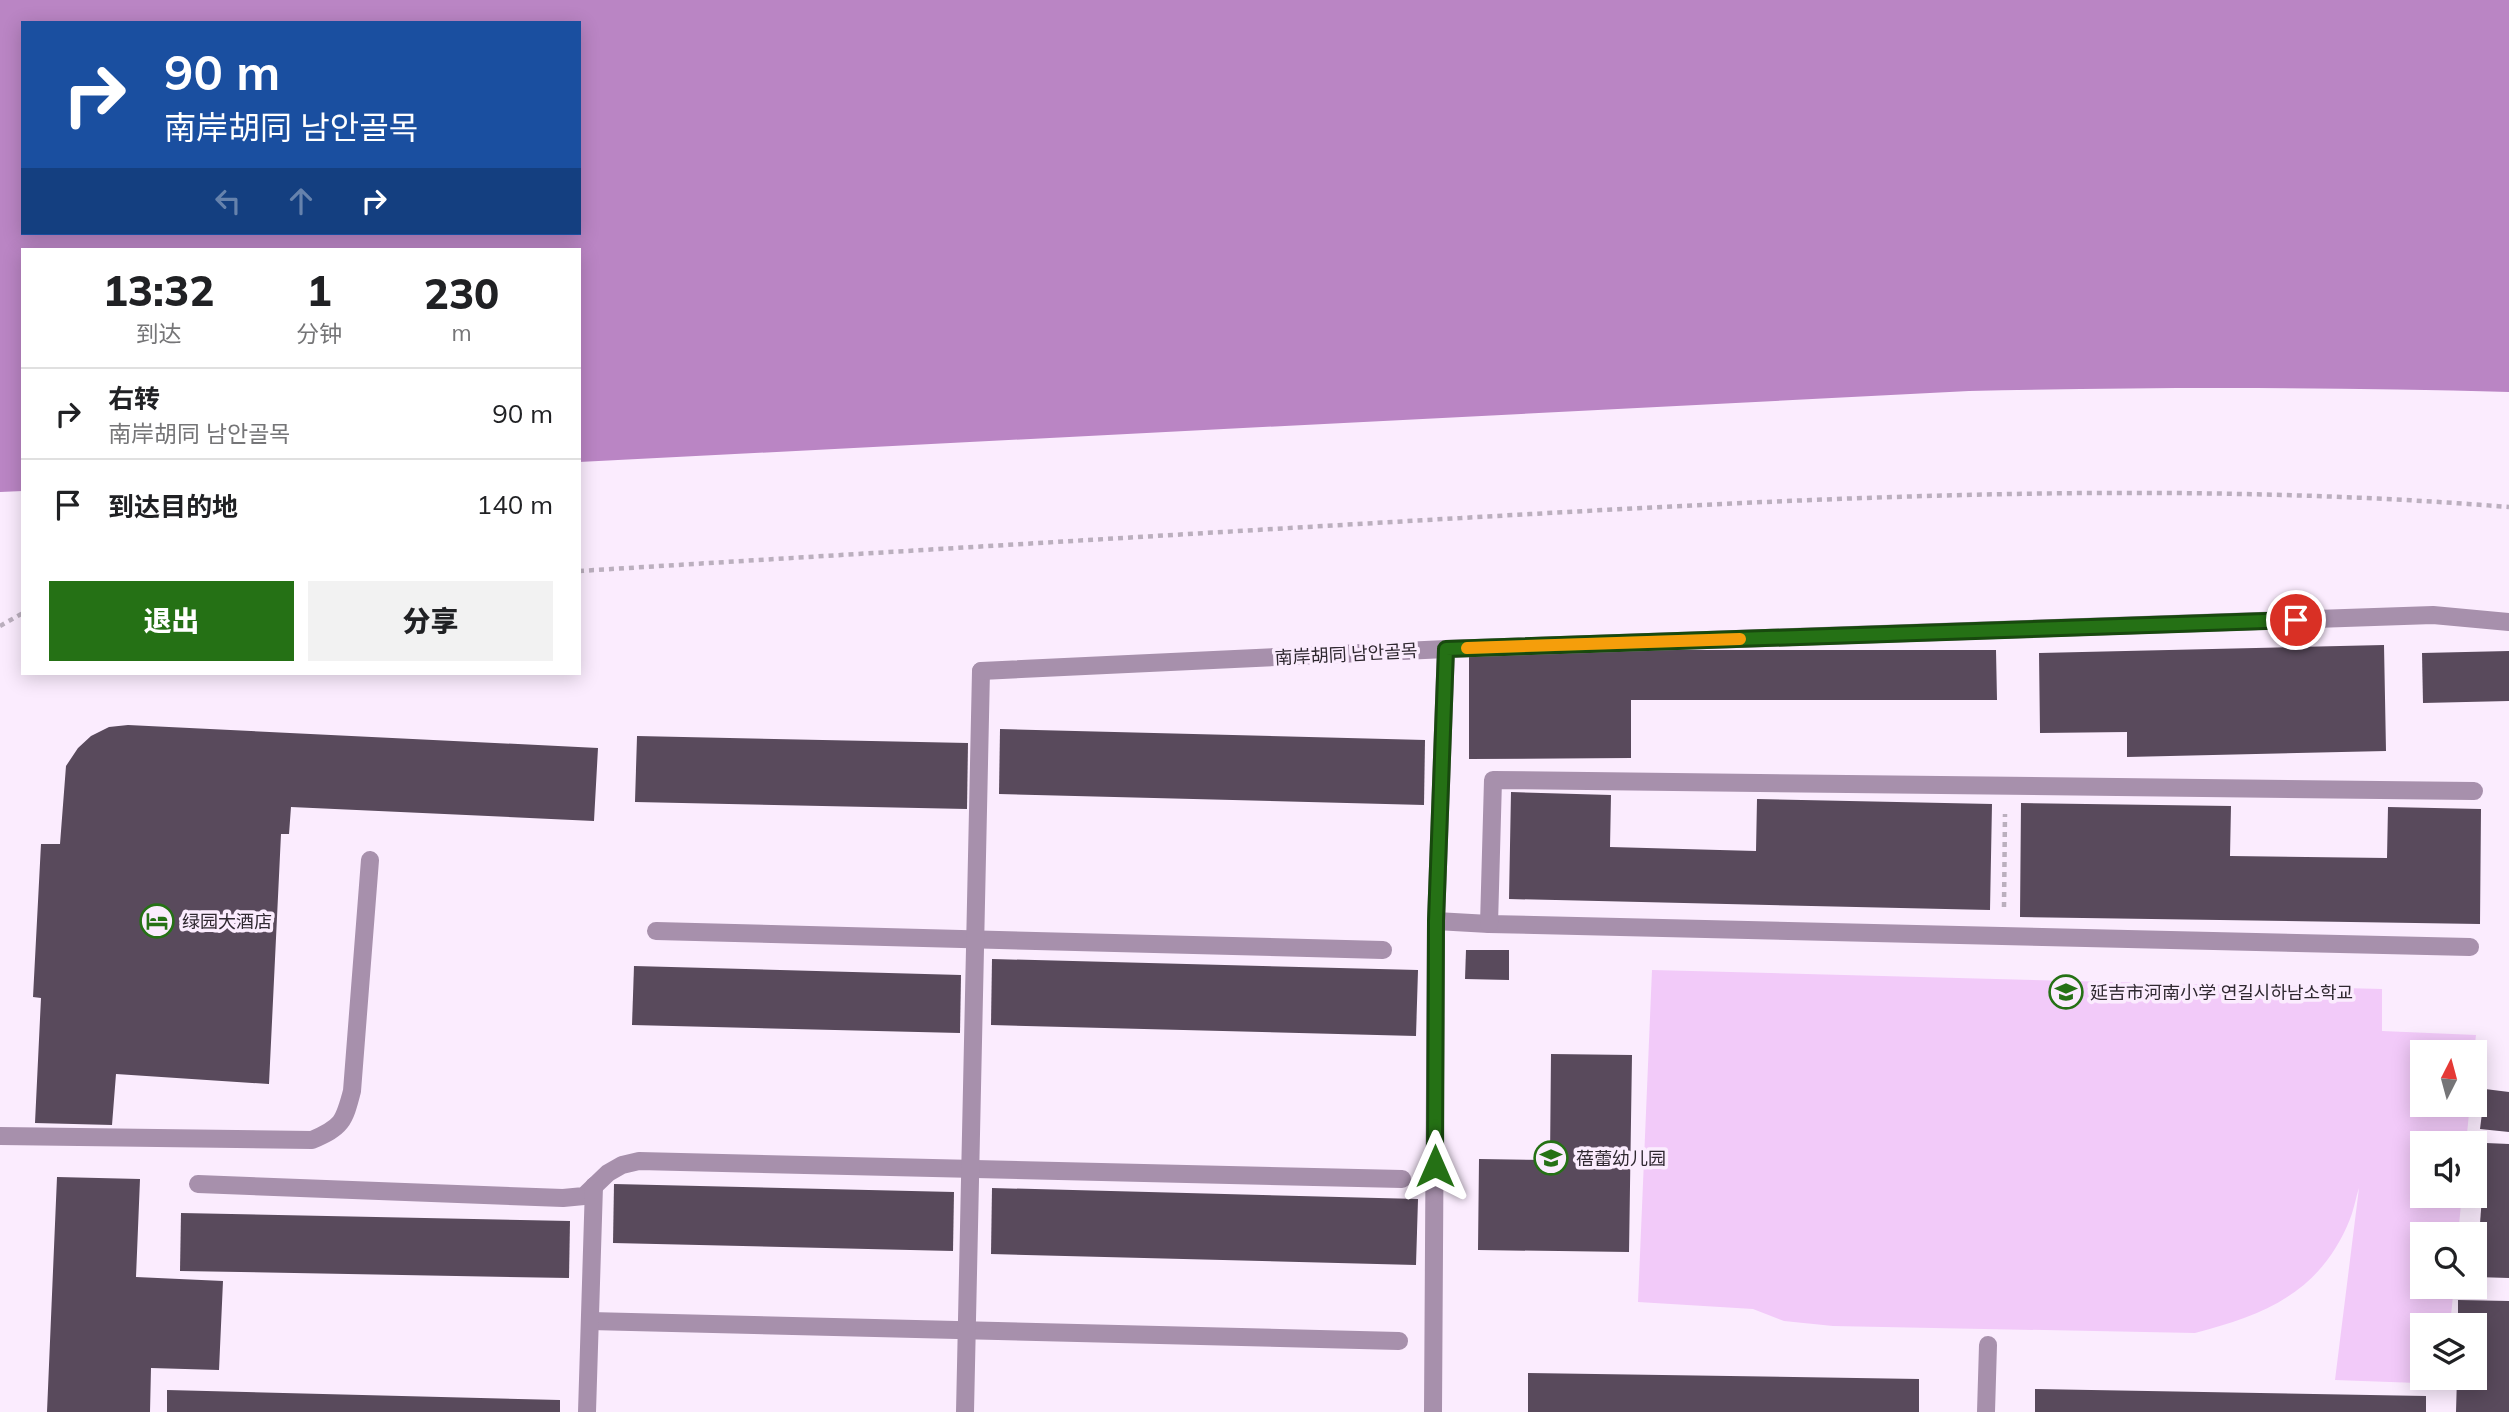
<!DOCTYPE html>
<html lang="zh">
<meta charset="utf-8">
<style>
body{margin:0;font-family:Mulish,"Noto Sans SC","Noto Sans KR",sans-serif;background:#f2f2f2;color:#202124;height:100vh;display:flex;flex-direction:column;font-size:26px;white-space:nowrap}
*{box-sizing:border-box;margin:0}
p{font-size:23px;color:#757577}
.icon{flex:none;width:38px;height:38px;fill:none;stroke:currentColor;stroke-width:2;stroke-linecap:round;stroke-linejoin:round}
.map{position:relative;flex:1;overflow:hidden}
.drawer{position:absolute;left:21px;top:248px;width:560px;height:427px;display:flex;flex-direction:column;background:#fff;border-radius:0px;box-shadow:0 4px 18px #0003}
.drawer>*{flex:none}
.banner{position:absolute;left:21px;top:21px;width:560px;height:214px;border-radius:0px;box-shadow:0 4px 18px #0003;background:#1a4fa0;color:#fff;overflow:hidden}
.needle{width:46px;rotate:6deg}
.fabs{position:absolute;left:2410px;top:1040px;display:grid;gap:14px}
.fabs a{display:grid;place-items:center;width:77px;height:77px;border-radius:0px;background:#fff;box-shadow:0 4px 18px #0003;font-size:35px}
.pin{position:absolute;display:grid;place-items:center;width:60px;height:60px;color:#fff;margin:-30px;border:4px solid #fff;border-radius:50%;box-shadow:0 2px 7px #0007}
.me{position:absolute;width:77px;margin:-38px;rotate:0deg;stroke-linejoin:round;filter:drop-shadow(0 0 5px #0008)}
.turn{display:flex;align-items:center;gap:24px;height:147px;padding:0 28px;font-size:32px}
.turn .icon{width:91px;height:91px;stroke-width:2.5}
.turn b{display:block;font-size:49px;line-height:60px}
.lanes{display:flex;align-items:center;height:66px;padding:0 28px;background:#0003;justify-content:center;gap:35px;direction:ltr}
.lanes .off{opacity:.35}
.eta{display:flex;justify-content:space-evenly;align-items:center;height:119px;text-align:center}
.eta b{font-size:42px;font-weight:800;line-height:49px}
.action{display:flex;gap:14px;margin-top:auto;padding:14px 28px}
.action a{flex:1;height:80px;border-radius:0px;background:#257115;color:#fff;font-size:28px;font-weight:800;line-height:80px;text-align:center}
.action a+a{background:#f2f2f2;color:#202124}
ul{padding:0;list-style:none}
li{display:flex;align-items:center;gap:21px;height:91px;padding:0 28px;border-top:2px solid #e0e0e0}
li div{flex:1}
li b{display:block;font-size:26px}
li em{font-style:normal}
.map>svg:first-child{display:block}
.green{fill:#f2caf9}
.water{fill:#ba85c4;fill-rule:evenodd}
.building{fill:#594a5c}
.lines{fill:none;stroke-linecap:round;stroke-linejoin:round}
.path{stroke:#bbafbe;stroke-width:4.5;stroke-dasharray:5 5;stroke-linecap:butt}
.service{stroke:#a790ac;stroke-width:18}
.minor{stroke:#a790ac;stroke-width:18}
.route-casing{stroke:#18490e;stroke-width:18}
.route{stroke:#257115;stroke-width:12}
.slow{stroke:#f59e0b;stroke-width:12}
.labels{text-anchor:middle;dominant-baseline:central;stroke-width:7;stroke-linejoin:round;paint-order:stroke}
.street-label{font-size:18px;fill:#2f2830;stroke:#fbecfe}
.poi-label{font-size:18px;fill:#2f2830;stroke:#fbecfe;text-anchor:start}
</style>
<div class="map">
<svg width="2509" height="1412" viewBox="0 0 2509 1412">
<rect width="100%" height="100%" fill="#fbecfe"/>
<!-- green -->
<path class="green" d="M 1652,970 L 2382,989 L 2382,1031 L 2476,1035 L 2474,1052 L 2422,1052 L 2422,1104 L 2470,1104 L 2466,1143 L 2422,1143 L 2422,1195 L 2462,1195 L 2458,1234 L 2422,1234 L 2422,1286 L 2454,1286 L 2450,1325 L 2422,1325 L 2422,1377 L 2446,1377 L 2445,1384 L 2335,1380 L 2359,1188 C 2356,1197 2354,1209 2350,1219 C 2321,1292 2265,1315 2195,1333 L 1833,1326 L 1784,1321 L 1753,1309 L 1638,1302 Z"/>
<!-- water -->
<path class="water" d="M 0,0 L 2509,0 L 2509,392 C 2329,387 2150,387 1969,391 L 579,462 L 579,250 L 23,250 L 23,491 L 0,492 ZM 23,23 L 579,23 L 579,233 L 23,233 Z"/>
<!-- building -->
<g class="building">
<path d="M 2384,645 L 2386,751 L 2127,757 L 2127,732 L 2040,733 L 2039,653 Z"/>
<path d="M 1469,650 L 1996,650 L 1997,700 L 1631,700 L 1631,758 L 1469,759 Z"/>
<path d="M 2509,651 L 2509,701 L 2423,703 L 2422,653 Z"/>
<path d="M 128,725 L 598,748 L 594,821 L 291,807 L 289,834 L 281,834 L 269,1084 L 116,1074 L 112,1125 L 35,1123 L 41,998 L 33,997 L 41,844 L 60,844 L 66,766 L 78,748 L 91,736 L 109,727 Z"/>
<path d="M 1000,729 L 1425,740 L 1424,805 L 999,794 Z"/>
<path d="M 637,736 L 968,743 L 967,809 L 635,802 Z"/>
<path d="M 1511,792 L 1611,795 L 1610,847 L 1756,851 L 1757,799 L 1992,804 L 1990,910 L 1509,899 Z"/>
<path d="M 2021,803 L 2231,806 L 2230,856 L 2387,858 L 2388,807 L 2481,809 L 2480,924 L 2020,917 Z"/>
<path d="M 1466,950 L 1509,950 L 1509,980 L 1465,979 Z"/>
<path d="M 992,959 L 1418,970 L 1416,1036 L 991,1025 Z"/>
<path d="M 634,966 L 961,975 L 960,1033 L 632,1025 Z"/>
<path d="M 1551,1054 L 1632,1055 L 1629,1252 L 1478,1250 L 1479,1159 L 1550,1160 Z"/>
<path d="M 2485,1089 L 2509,1092 L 2509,1132 L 2480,1129 Z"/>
<path d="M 2486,1143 L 2509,1144 L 2509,1278 L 2476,1277 Z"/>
<path d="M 57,1177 L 140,1179 L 136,1277 L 223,1281 L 219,1370 L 151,1368 L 150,1412 L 47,1412 Z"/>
<path d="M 614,1184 L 954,1192 L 953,1251 L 613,1243 Z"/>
<path d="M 992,1188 L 1418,1199 L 1416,1265 L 991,1254 Z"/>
<path d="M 181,1213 L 570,1221 L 569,1278 L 180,1271 Z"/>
<path d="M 2458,1300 L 2509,1301 L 2509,1412 L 2456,1412 L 2457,1377 L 2474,1377 L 2474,1325 L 2458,1325 Z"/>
<path d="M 1528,1373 L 1919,1379 L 1919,1412 L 1528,1412 Z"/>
<path d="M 2035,1389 L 2426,1396 L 2426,1412 L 2035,1412 Z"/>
<path d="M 167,1390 L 560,1400 L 560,1412 L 167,1412 Z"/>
</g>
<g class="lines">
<!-- path -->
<g class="path">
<path d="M 579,571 C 873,553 1167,535 1461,518 C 1810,498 2161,479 2509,507"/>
<path d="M 0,626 L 23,613"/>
<path d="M 2004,907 L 2005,814"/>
</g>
<!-- service -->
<g class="service">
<path d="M 1436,921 L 1489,924 L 2470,947"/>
<path d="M 1489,924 L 1493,780 L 2474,791"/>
<path d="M 656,931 L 1383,950"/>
<path d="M 0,1136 L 312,1140 C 342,1127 344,1122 352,1091 L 370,860"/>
<path d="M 198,1184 L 563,1198 L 584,1196 L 608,1173 L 622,1165 L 639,1161 L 1402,1179"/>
<path d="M 590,1321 L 1399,1341"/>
<path d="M 587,1412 L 594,1186"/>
<path d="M 965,1412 L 981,671"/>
<path d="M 1986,1412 L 1988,1345"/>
</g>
<!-- minor -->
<g class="minor">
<path d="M 981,671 L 1446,649 L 2433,615 L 2509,622"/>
<path d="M 1433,1412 L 1436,921 L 1446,649"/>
</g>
</g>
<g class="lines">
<defs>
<path id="route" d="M 1435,1166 L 1436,921 L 1446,649 L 2296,620"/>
</defs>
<!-- route casing -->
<use href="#route" class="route-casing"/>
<!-- route -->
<use href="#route" class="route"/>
<!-- slow -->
<path class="slow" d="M 1467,648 L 1740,639"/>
</g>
<!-- icons -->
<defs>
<symbol id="hotel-ring" viewBox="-11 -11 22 22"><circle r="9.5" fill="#fbecfe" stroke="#257115" stroke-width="1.5"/><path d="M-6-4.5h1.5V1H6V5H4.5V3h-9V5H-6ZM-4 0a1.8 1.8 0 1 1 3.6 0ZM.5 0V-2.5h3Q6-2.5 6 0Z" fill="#257115"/></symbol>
<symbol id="school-ring" viewBox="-11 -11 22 22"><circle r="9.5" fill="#fbecfe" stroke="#257115" stroke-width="1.5"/><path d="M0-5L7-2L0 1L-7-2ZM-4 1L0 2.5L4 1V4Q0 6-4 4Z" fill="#257115"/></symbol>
</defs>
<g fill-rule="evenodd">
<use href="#hotel-ring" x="138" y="902" width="38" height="38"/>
<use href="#school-ring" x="2047" y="973" width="38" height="38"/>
<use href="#school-ring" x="1532" y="1139" width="38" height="38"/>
</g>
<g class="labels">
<!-- street labels -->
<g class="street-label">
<text transform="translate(1346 654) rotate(-3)">南岸胡同 남안골목</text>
</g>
<!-- poi labels -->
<g class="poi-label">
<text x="182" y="921">绿园大酒店</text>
<text x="2090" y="992">延吉市河南小学 연길시하남소학교</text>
<text x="1576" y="1158">蓓蕾幼儿园</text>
</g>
</g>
</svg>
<div class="fabs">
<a><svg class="needle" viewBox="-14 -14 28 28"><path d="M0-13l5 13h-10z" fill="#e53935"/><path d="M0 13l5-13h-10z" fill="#757577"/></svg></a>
<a><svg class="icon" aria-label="sound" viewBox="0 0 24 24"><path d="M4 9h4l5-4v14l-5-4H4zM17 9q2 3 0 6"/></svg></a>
<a><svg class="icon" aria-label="search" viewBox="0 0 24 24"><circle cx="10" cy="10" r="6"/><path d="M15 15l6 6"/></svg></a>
<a><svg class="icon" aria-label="layers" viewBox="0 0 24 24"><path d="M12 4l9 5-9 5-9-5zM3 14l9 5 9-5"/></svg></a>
</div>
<div class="pin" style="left:2296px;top:620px;background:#d93025"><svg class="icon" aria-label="arrive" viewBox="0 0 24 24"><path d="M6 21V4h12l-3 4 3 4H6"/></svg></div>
<svg class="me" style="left:1435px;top:1166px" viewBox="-20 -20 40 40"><path d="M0-17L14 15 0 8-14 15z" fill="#257115" stroke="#fff" stroke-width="4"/></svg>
<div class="banner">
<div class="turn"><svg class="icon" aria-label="right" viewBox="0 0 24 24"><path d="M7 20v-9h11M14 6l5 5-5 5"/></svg><div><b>90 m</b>南岸胡同 남안골목</div></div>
<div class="lanes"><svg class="icon off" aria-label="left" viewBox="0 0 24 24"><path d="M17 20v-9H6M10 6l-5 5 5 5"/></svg><svg class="icon off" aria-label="ahead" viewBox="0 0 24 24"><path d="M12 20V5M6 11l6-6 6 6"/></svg><svg class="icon" aria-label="right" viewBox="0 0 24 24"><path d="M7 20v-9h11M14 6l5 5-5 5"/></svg></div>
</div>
<section class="drawer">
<div class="eta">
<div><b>13:32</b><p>到达</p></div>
<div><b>1</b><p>分钟</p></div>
<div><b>230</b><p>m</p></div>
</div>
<ul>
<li><svg class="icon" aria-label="right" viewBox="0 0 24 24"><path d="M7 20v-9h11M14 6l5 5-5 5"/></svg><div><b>右转</b><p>南岸胡同 남안골목</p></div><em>90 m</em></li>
<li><svg class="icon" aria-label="arrive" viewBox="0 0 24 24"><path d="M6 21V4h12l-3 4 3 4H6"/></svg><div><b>到达目的地</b></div><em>140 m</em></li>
</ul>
<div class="action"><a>退出</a><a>分享</a></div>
</section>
</div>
